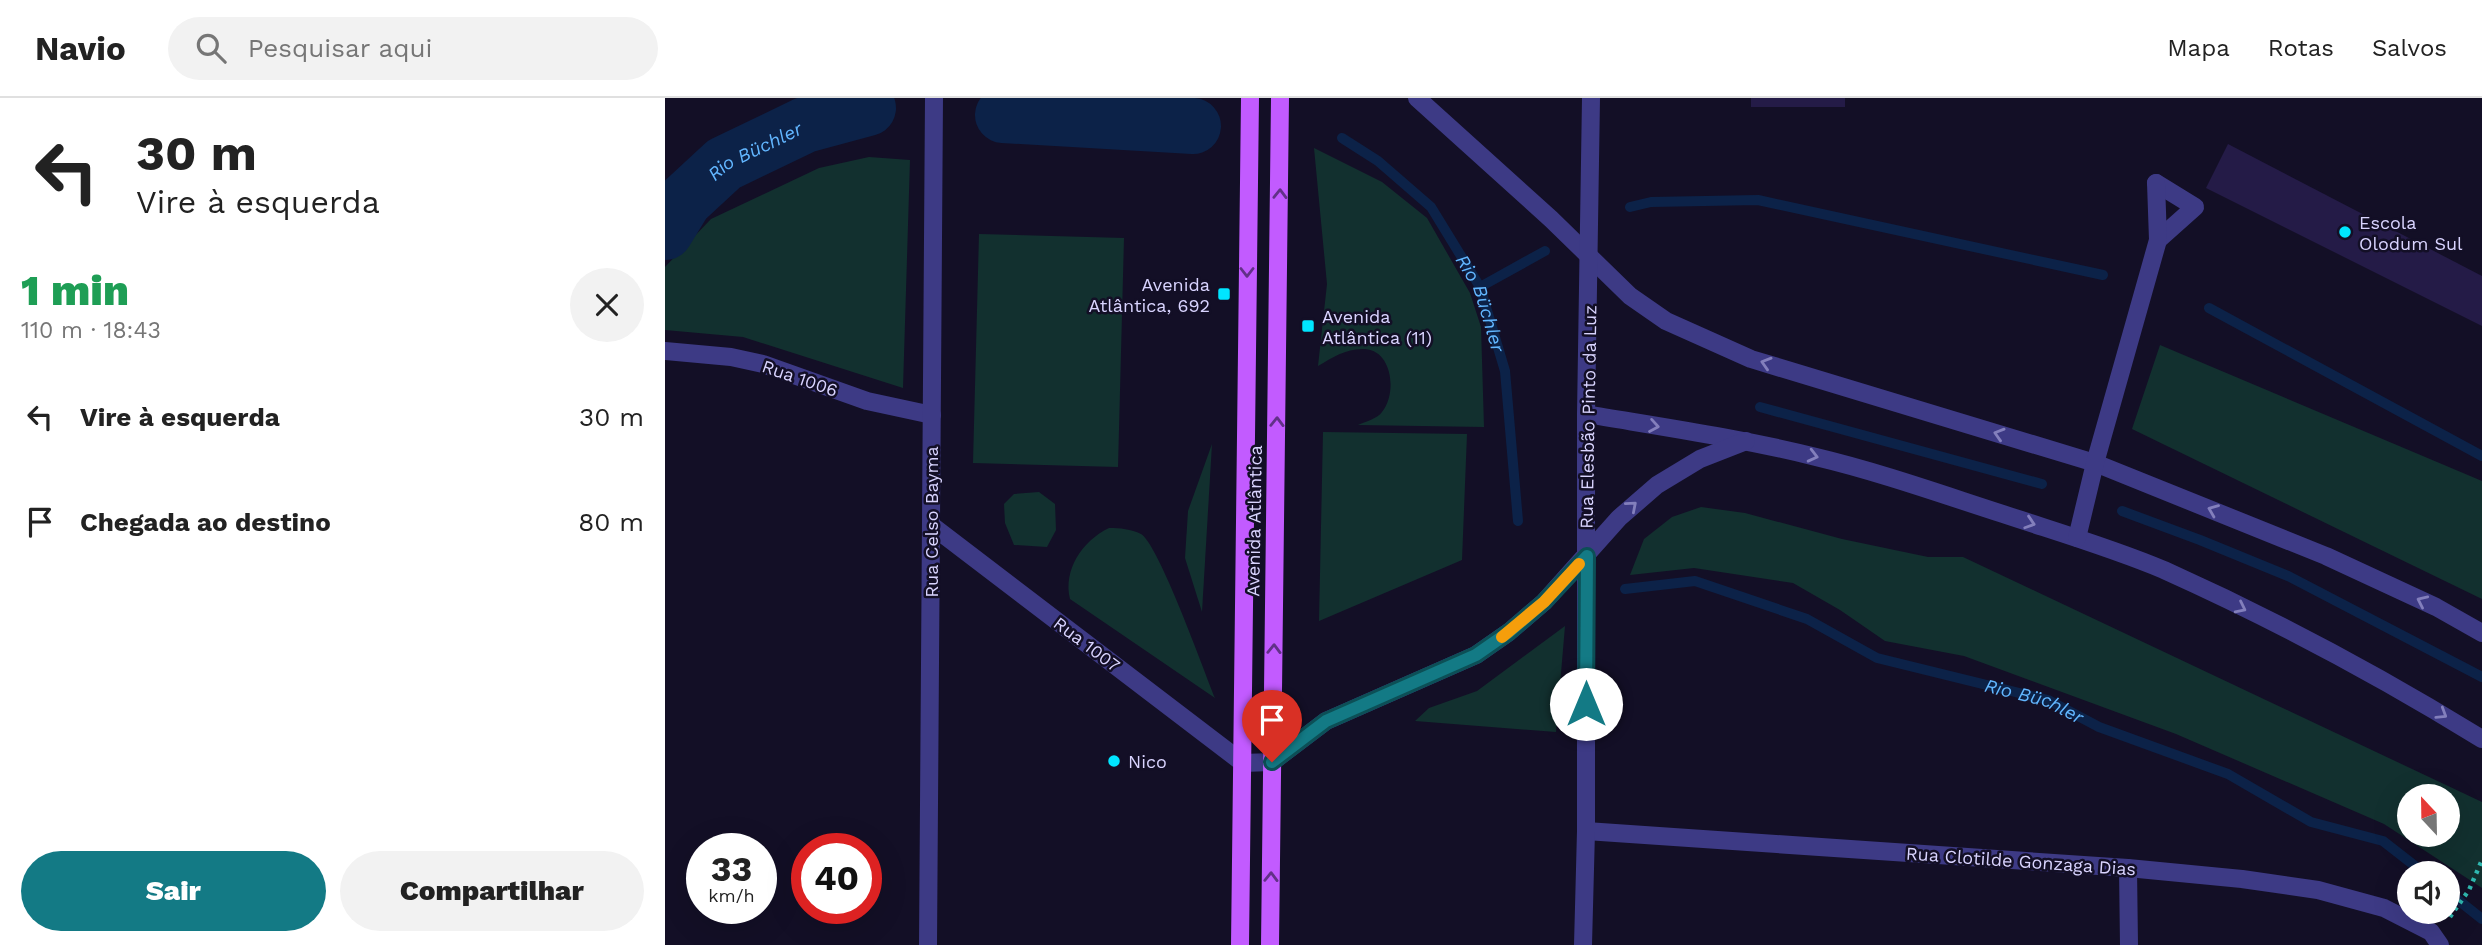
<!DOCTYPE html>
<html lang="pt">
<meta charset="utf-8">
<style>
body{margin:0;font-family:"Work Sans",sans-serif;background:#f2f2f2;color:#222;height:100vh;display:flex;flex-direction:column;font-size:26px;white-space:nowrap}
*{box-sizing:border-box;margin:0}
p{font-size:23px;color:#767676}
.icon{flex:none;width:38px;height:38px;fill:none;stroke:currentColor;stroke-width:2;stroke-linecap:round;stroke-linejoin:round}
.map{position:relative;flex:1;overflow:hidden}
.details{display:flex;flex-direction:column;background:#fff;width:665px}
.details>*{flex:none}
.banner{background:#fff;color:#222;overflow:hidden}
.needle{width:46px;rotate:338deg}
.tools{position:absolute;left:1732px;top:686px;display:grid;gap:14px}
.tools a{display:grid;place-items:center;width:63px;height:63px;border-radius:50%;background:#fff;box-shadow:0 7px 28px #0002;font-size:35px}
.speed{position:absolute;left:21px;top:735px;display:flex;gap:14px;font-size:35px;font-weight:700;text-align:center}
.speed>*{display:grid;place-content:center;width:91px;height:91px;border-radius:50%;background:#fff;box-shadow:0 7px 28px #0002;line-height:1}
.speed small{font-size:18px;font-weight:400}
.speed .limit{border:10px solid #d22;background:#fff;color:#111}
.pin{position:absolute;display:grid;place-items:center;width:60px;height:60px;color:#fff;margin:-72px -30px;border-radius:50% 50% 50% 0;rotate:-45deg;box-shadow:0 0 7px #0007}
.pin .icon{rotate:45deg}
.me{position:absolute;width:77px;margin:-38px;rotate:0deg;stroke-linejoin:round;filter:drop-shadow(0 0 5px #0008)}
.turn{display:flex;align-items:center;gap:24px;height:147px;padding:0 21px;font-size:32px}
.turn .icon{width:91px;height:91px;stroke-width:2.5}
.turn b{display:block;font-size:49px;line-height:60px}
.round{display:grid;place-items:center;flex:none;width:74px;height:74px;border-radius:37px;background:#f2f2f2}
.summary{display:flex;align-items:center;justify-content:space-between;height:119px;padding:0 21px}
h1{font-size:42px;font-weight:800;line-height:52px;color:#1e9e55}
.cta{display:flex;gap:14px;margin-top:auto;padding:14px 21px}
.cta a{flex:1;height:80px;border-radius:42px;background:#137a85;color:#fff;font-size:28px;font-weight:800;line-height:80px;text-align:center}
.cta a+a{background:#f2f2f2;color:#222}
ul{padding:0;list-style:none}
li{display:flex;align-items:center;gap:21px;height:105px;padding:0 21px}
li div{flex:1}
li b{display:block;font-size:26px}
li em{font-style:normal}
header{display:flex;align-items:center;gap:42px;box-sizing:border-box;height:98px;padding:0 35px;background:#fff;border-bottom:2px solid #e0e0e0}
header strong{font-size:33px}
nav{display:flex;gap:38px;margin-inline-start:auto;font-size:24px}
.search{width:490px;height:63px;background:#f2f2f2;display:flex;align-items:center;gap:18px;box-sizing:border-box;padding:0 24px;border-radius:38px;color:#767676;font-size:26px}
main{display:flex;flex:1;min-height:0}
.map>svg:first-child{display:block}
.green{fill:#12302f;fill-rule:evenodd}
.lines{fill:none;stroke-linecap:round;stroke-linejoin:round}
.stream{stroke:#0c2248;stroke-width:10}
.river{stroke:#0c2248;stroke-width:56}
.building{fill:#241b47}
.path{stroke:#2fb8b0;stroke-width:4.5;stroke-dasharray:3.5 5;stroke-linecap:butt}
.minor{stroke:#3d3a85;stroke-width:18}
.major{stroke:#c25bff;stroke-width:18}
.oneway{stroke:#623188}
.oneway2{stroke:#837fbc}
.route-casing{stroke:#0c4f56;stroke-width:18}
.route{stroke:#137a85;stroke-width:12}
.slow{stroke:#f59e0b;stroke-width:12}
.poi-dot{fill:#00e5ff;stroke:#130f26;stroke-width:2.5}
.labels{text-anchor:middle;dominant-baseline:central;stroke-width:5;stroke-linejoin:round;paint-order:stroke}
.poi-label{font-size:18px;fill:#d9d4ff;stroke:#130f26;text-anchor:start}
.street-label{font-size:18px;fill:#d9d4ff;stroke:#130f26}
.water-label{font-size:19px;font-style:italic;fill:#62b6ff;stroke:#130f26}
</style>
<header>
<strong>Navio</strong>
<div class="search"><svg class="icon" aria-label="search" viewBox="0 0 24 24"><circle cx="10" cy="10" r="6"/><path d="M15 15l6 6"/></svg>Pesquisar aqui</div>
<nav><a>Mapa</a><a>Rotas</a><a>Salvos</a></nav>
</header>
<main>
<section class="details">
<div class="banner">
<div class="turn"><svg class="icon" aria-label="left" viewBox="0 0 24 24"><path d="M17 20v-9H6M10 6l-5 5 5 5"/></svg><div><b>30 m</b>Vire à esquerda</div></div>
</div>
<div class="summary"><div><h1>1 min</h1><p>110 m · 18:43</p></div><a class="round"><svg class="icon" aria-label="close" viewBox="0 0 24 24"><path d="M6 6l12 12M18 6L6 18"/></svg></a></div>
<ul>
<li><svg class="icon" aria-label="left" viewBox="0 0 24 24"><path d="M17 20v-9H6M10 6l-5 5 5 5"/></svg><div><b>Vire à esquerda</b></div><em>30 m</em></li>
<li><svg class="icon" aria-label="arrive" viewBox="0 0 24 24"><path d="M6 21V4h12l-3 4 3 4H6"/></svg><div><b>Chegada ao destino</b></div><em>80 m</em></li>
</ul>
<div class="cta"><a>Sair</a><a>Compartilhar</a></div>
</section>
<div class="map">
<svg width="1817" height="847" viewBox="0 0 1817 847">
<rect width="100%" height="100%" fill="#130f26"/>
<!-- green -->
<g class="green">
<path d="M 649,50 L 717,84 L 762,120 L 805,195 L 816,229 L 819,329 L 693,327 C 700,324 713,320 717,314 C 732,296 728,253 700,251 C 682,250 668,259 653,268 L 662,186 Z"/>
<path d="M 204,59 L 245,62 L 238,290 L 78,239 L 0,232 L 0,169 L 46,121 L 154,70 Z"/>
<path d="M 314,136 L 459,140 L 453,369 L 308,365 Z"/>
<path d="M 1495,247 L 1817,383 L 1817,501 L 1467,331 Z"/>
<path d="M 658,334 L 802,336 L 797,462 L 654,523 Z"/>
<path d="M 547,346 L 537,514 L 520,460 L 523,413 Z"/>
<path d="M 374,394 L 390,406 L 391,432 L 382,449 L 349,447 L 340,425 L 339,406 L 349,396 Z"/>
<path d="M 1036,409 L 1080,415 L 1177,441 L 1263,459 L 1298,459 L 1817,704 L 1817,790 L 1719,726 L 1511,636 L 1299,558 L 1220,543 L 1175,512 L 1128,485 L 1029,470 L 965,477 L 979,441 L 1007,419 ZM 1745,698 L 1783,698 L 1783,737 L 1745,737 Z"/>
<path d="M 444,430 C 455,430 466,431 476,436 C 494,447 539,573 550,600 L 405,501 C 398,472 417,443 444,430 Z"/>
<path d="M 900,528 L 891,634 L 750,623 L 764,610 L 812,593 Z"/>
</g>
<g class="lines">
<!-- stream -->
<g class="stream">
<path id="s1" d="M 677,40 L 713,63 L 766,109 L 815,189 L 840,273 L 853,423"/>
<path d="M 965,109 L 986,104 L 1093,102 L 1438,177"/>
<path d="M 815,189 L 880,153"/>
<path d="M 1544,210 L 1817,358"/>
<path d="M 1095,309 L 1377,386"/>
<path d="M 1457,413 L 1535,442 L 1623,478 L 1817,579"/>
<path id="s2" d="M 960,491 L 1030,483 L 1142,521 L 1212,560 L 1383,602 L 1434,629 L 1563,676 L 1646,724 L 1718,743 L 1759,775"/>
<path d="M 1783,794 L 1817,821"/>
</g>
<!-- river -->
<g class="river">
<path d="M 338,17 L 528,28"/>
<path id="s3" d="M 0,134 L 19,103 L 59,66 L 140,27 L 203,10"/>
</g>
</g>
<!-- building -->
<g class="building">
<rect x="1086" y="0" width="94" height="9"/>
<path d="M 1563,46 L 1817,178 L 1817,228 L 1541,90 Z"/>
</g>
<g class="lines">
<!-- path -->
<path class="path" d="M 1785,819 L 1804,792 L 1817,762"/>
<!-- minor -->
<g class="minor">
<path d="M 752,0 L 886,121 L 965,198 L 1001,223 L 1086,261 L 1430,365 L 1661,458 L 1771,509 L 1817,535"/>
<path d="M 1491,85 L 1530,109 L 1493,142"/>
<path d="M 0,253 L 66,259 L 98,266 L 202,303 L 267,317"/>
<path d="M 921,316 C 998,329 1075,340 1151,359 C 1214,374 1276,396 1338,416 C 1392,434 1447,450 1499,472 C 1608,521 1715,578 1817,641"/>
<path d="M 266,427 L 578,665 L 607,664 L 661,623 L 811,557 L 844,534 L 879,504 L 954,420 L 992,387 L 1035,361 L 1081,343"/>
<path d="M 1412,440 L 1430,365 L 1493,142 L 1491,85"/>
<path d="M 921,733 L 1463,770 L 1577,781 L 1653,792 L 1719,810 L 1766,834 L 1775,847"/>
<path d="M 1463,770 L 1464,847"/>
<path d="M 263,847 L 269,0"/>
<path d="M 918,847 L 921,733 L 921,316 L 926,0"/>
</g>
<!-- major -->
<g class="major">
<path d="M 575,847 L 585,0"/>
<path d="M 605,847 L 615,0"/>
</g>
</g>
<!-- one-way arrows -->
<defs><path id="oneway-chevron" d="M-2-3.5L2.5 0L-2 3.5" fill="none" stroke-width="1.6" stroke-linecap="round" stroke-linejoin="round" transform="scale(1.75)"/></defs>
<g class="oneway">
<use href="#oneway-chevron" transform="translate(615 96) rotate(-89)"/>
<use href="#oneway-chevron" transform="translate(582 174) rotate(90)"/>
<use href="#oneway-chevron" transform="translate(612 324) rotate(-89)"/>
<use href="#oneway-chevron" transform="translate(609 551) rotate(-89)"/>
<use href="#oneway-chevron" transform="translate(606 779) rotate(-89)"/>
</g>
<g class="oneway2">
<use href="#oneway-chevron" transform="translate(1101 265) rotate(-163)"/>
<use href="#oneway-chevron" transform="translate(989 328) rotate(10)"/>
<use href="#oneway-chevron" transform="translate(1334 336) rotate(-163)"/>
<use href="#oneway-chevron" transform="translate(1148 358) rotate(14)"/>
<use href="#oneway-chevron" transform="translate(967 408) rotate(-41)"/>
<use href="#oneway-chevron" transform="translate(1548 412) rotate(-158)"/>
<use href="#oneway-chevron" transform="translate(1365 425) rotate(18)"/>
<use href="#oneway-chevron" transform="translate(1757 503) rotate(-155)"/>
<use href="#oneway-chevron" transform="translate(1576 510) rotate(26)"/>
<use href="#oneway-chevron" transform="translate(1777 616) rotate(32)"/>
</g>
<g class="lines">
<defs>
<path id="route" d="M 607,664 L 661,623 L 811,557 L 844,534 L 879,504 L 922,458 L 921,606"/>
</defs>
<!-- route casing -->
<use href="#route" class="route-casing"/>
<!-- route -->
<use href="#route" class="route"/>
<!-- slow -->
<path class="slow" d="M 837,539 L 879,504 L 914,466"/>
</g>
<!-- markers -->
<g class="poi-dot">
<circle cx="1680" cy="134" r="7"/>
<rect x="552" y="189" width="14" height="14" rx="3.5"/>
<rect x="636" y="221" width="14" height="14" rx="3.5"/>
<circle cx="449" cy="663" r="7"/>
</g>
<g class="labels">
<!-- poi labels -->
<g class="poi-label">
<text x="1694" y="124">Escola<tspan x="1694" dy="21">Olodum Sul</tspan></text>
<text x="545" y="186" text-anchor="end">Avenida<tspan x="545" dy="21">Atlântica, 692</tspan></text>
<text x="657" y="218">Avenida<tspan x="657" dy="21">Atlântica (11)</tspan></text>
<text x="463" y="663">Nico</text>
</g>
<!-- street labels -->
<g class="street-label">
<text transform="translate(135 280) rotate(19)">Rua 1006</text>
<text transform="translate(923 319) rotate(-89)">Rua Elesbão Pinto da Luz</text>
<text transform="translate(589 423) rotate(-89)">Avenida Atlântica</text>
<text transform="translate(266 424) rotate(-90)">Rua Celso Bayma</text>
<text transform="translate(422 546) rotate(37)">Rua 1007</text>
<text transform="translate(1356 763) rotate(4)">Rua Clotilde Gonzaga Dias</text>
</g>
<!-- water labels -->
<g class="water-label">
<text stroke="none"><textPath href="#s3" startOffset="124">Rio Büchler</textPath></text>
<text stroke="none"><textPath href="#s1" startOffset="222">Rio Büchler</textPath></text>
<text stroke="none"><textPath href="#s2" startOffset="432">Rio Büchler</textPath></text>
</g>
</g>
</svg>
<div class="tools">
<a><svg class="needle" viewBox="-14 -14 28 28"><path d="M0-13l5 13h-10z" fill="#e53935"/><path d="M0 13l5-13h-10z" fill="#767676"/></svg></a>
<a><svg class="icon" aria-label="sound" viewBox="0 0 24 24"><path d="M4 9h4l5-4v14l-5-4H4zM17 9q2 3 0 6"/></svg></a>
</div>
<div class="speed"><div>33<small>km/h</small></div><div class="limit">40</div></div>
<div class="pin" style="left:607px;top:664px;background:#d93025"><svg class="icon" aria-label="arrive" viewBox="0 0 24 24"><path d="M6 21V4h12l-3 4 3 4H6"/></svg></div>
<svg class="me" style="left:921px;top:606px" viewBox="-20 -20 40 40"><circle r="19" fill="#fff"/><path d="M0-13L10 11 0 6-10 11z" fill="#137a85"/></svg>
</div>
</main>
